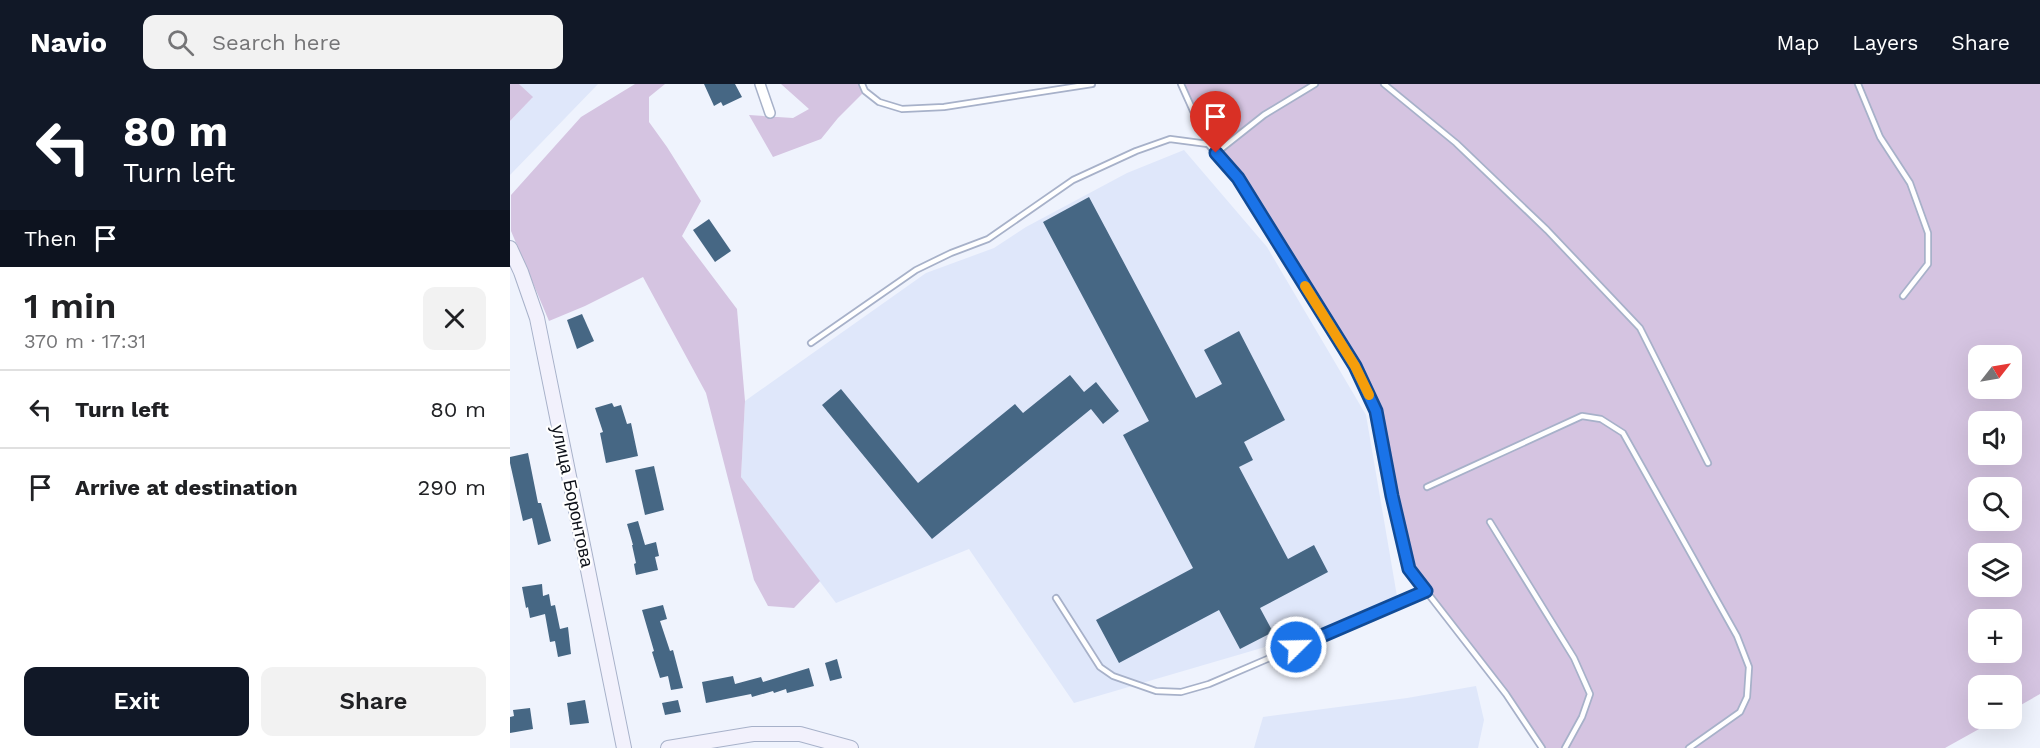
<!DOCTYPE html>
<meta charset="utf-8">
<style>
body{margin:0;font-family:"Work Sans",sans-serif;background:#f2f2f2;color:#202124;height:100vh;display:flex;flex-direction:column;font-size:22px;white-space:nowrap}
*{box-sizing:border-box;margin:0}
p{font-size:20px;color:#757577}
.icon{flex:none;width:33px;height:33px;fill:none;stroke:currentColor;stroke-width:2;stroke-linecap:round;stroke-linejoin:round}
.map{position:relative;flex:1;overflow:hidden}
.side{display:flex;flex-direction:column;background:#fff;width:510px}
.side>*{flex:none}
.guide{background:#111827;color:#fff;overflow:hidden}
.needle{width:39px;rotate:59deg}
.fabs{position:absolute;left:1458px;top:261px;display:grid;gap:12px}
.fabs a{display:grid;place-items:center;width:54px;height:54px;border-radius:12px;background:#fff;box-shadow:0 6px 24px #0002;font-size:30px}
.pin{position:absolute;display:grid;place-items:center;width:51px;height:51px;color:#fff;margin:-62px -26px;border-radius:50% 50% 50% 0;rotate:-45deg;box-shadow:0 0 6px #0007}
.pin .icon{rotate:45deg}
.me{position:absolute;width:66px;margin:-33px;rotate:67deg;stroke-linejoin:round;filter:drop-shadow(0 0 4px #0008)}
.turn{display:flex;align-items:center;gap:21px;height:126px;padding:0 24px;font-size:27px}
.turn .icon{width:78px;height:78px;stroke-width:2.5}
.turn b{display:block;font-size:42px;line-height:51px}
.then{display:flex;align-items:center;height:57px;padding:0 24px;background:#0003;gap:12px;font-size:22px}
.round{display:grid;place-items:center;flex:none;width:63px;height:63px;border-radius:12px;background:#f2f2f2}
.overview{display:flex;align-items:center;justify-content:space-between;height:102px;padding:0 24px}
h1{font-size:36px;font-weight:600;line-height:45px}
.primary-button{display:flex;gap:12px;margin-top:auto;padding:12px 24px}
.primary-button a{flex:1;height:69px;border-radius:12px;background:#111827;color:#fff;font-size:24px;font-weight:600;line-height:69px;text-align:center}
.primary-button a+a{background:#f2f2f2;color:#202124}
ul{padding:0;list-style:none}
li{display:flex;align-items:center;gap:18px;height:78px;padding:0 24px;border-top:2px solid #e0e0e0}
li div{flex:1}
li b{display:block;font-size:22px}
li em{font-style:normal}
header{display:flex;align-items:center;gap:36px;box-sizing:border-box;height:84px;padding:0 30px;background:#111827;color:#fff}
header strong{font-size:28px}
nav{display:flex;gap:33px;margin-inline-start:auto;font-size:21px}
.search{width:420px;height:54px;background:#f2f2f2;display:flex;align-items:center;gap:15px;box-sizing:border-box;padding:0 21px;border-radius:12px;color:#757577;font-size:22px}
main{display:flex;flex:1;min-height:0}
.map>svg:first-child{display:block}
.built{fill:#dfe7fa}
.green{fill:#d5c4e1;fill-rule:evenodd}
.building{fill:#466784}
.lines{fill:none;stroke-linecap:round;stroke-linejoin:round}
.lane-casing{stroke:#a7b1c9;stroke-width:8}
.street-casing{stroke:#a7b1c9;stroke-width:12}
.secondary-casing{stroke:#a7b1c9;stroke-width:16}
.lane{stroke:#fff;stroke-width:4.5}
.street{stroke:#fff;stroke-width:9}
.secondary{stroke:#f2f1fc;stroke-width:14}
.route-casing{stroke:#114b97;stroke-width:15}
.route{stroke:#1a73e8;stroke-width:10}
.slow{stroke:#f59e0b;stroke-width:10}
.labels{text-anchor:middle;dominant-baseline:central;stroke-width:4.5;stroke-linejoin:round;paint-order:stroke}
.street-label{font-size:18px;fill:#0d1018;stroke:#fff}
</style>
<header>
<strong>Navio</strong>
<div class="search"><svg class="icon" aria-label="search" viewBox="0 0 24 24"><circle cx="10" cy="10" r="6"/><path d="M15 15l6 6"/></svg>Search here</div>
<nav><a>Map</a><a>Layers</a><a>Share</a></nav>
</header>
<main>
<section class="side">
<div class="guide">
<div class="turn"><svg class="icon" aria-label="left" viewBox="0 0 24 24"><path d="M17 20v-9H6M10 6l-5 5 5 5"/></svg><div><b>80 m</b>Turn left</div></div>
<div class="then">Then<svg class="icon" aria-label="arrive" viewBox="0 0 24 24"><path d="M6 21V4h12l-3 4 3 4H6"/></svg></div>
</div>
<div class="overview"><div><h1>1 min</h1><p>370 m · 17:31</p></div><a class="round"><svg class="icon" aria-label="close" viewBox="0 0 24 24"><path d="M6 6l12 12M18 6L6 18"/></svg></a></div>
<ul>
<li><svg class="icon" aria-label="left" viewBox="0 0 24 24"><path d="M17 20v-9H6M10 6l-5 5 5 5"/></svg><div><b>Turn left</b></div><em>80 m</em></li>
<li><svg class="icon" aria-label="arrive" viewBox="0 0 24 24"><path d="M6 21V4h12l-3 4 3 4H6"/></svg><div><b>Arrive at destination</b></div><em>290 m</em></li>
</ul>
<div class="primary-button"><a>Exit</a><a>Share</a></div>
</section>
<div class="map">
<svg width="1530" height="664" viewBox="0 0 1530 664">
<rect width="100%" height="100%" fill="#eff3fd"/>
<!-- built -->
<g class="built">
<path d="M 9,0 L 88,0 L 0,91 L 0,37 L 22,14 Z"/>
<path d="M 674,66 L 757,163 L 856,331 L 889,524 L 564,619 L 459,465 L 326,519 L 231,393 L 235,317 L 416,189 L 484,164 L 516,143 L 617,89 Z"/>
<path d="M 966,602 L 974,636 L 968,664 L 744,664 L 753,633 L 897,614 Z"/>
</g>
<!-- green -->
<g class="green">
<path d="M 0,0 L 9,0 L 23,13 L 0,37 Z"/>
<path d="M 125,0 L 155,0 L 139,13 L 139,38 L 157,63 L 191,117 L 172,152 L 227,225 L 235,317 L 231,393 L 310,497 L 284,524 L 258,522 L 244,496 L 196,309 L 133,193 L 75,222 L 39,237 L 1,147 L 1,111 L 71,33 Z"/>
<path d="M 271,0 L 352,0 L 355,7 L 328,34 L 311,55 L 263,73 L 239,31 L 283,34 L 299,25 Z"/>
<path d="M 671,0 L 1530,0 L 1530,610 L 1502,626 L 1502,602 L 1468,602 L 1468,634 L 1487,635 L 1435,664 L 1032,664 L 996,610 L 899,485 L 866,326 L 845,282 L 728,94 L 698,60 ZM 1468,272 L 1502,272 L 1502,304 L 1468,304 ZM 1468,338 L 1502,338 L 1502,370 L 1468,370 ZM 1468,404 L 1502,404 L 1502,436 L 1468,436 ZM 1468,470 L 1502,470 L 1502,502 L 1468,502 ZM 1468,536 L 1502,536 L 1502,568 L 1468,568 Z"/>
</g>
<!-- building -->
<g class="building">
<path d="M 194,0 L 225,0 L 232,13 L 213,22 L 211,18 L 204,22 Z"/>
<path d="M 579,113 L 686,314 L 712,300 L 694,266 L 729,247 L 775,336 L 734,358 L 743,376 L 729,383 L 778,475 L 804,461 L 818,488 L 750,524 L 763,548 L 730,565 L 709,526 L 609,579 L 586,536 L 683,484 L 613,351 L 639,337 L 533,138 Z"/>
<path d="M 199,135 L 221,167 L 205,178 L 183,146 Z"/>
<path d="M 72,230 L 84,257 L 67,265 L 57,236 Z"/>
<path d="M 560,291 L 574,308 L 586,298 L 609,327 L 593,340 L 581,325 L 422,455 L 312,321 L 331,305 L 408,399 L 505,320 L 513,329 Z"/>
<path d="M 102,319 L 104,323 L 111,321 L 117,340 L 121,339 L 128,372 L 96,379 L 90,349 L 93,348 L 85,324 Z"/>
<path d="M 18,369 L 28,419 L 31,419 L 41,457 L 28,461 L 22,434 L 13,437 L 0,379 L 0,373 Z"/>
<path d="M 144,382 L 154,426 L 135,431 L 125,386 Z"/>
<path d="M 128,437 L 135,461 L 146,458 L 149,472 L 145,473 L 148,486 L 126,491 L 124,480 L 126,479 L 122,461 L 123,461 L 117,440 Z"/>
<path d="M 32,500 L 33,512 L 39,510 L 41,522 L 45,521 L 50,545 L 58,543 L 61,570 L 48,573 L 45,557 L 40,558 L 35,530 L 20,534 L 18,523 L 16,524 L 12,503 Z"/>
<path d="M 153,521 L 157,535 L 150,537 L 160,567 L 163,566 L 173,604 L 161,606 L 158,592 L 150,594 L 142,568 L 144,567 L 132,526 Z"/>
<path d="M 327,575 L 332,594 L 320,597 L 315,579 Z"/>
<path d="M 299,584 L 304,602 L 277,609 L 276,605 L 264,609 L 263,607 L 242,613 L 241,610 L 196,619 L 192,598 L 223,592 L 225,600 L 251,593 L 253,598 Z"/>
<path d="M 75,616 L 79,639 L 60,641 L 57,619 Z"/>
<path d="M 168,616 L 171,628 L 155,631 L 152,619 Z"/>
<path d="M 20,624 L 23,645 L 0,649 L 0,633 L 4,632 L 3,626 Z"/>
</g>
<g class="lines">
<defs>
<g id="lane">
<path d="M 352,0 L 355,7 L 369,18 L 392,25 L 434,23 L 582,0"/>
<path d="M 671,0 L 698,60"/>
<path d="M 874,0 L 946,59 L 1037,146 L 1130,244 L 1198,379"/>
<path d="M 1348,0 L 1370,53 L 1400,99 L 1418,149 L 1418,180 L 1393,212"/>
<path d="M 706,69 L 754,31 L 805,0"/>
<path d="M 301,259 L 406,186 L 441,169 L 478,155 L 563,96 L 626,67 L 660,55 L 698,60 L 728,94 L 845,282 L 866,327 L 882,412 L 899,485 L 996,610 L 1032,664"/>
<path d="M 917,403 L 1072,332 L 1091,335 L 1113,349 L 1227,552 L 1239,583 L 1237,613 L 1230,628 L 1179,664"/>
<path d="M 980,438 L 1064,574 L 1080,610 L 1072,633 L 1055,664"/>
<path d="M 546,514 L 590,583 L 603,592 L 646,607 L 671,608 L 699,600 L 916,507"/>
</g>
<path id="street" d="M 250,0 L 260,29"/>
<g id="secondary">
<path d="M 0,164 L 11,188 L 27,234 L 114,664"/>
<path d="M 158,664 L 243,650 L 290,650 L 341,664"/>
</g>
</defs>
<!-- lane casing -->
<use href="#lane" class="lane-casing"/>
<!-- street casing -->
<use href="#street" class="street-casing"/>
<!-- secondary casing -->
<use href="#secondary" class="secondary-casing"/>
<!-- lane -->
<use href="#lane" class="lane"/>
<!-- street -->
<use href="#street" class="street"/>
<!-- secondary -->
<use href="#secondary" class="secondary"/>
</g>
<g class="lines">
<defs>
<path id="route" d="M 706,69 L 728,94 L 845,282 L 866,327 L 882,412 L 899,485 L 916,507 L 786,563"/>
</defs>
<!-- route casing -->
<use href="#route" class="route-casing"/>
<!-- route -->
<use href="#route" class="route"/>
<!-- slow -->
<path class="slow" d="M 795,202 L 845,282 L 859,311"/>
</g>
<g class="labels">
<!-- street labels -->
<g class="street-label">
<text transform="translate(63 412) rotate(78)">улица Боронтова</text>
</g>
</g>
</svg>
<div class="fabs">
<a><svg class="needle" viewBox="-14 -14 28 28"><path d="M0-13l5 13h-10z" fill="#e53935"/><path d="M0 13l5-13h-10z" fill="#757577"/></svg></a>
<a><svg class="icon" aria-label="sound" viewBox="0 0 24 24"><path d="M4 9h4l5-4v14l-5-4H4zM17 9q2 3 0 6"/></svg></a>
<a><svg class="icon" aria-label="search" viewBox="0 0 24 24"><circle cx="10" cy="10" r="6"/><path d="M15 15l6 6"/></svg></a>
<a><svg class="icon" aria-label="layers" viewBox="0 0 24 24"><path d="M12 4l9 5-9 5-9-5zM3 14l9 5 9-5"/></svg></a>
<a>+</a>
<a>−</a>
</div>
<div class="pin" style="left:706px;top:69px;background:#d93025"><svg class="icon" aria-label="arrive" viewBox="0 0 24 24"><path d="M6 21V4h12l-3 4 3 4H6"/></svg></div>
<svg class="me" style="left:786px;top:563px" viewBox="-20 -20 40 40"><circle r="17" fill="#1a73e8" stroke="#fff" stroke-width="3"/><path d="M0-11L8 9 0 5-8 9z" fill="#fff"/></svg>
</div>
</main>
